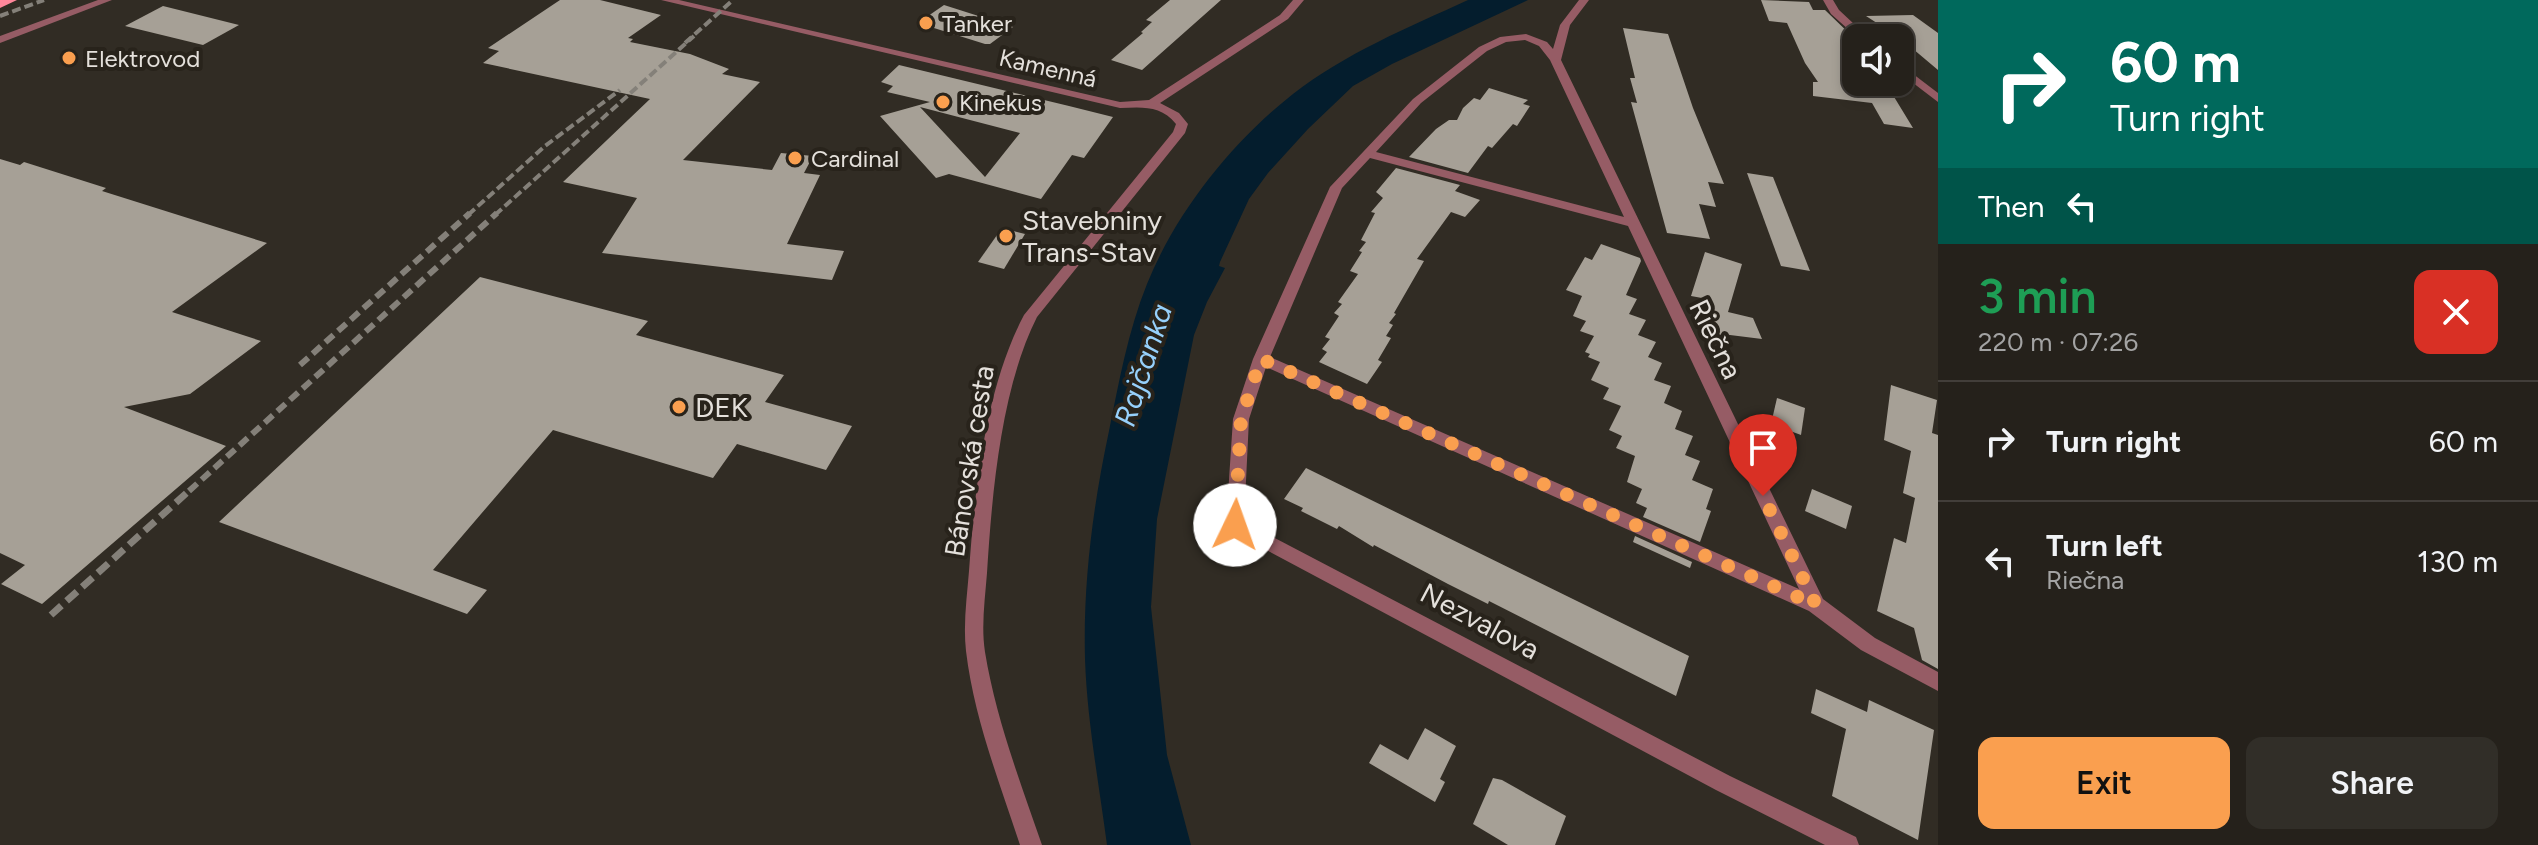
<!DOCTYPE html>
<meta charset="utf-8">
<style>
body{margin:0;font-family:Figtree,sans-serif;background:#312e28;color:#f1f3f6;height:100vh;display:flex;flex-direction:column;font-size:30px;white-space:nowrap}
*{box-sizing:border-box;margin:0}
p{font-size:26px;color:#a3a3a3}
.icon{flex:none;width:44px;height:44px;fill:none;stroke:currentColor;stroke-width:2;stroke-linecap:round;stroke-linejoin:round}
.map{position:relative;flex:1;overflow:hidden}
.details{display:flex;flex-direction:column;background:#25211b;width:600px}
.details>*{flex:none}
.top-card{background:#00695c;color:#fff;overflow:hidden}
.fabs{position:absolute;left:1842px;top:24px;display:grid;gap:16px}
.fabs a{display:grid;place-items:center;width:72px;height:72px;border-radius:16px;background:#25211b;box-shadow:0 4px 12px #0003,0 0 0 2px #423e3a;font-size:40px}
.pin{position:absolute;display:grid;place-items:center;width:68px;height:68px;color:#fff;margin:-82px -34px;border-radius:50% 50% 50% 0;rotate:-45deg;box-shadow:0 0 8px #0007}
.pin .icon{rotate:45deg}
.me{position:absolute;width:88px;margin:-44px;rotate:3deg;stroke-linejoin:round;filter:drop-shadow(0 0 6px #0008)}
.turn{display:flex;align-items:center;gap:28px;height:168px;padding:0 40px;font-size:36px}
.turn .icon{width:104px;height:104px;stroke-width:2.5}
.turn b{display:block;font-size:56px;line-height:68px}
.then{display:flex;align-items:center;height:76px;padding:0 40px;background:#0003;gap:16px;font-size:30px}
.round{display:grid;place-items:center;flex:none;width:84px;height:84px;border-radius:16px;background:#312e28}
.summary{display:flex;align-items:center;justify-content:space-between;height:136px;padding:0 40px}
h1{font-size:48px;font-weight:600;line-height:60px;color:#1e9e55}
.action{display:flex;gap:16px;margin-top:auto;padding:16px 40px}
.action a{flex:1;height:92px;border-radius:16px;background:#fa9f4f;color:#111;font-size:32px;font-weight:600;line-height:92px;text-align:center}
.action a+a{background:#312e28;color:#f1f3f6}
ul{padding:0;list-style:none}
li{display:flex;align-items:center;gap:24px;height:120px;padding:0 40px;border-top:2px solid #423e3a}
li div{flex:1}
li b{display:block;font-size:30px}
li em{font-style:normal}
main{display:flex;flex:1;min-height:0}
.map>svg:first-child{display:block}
.water{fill:#041d2d}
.building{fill:#a6a096;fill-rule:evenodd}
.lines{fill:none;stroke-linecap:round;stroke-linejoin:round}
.street{fill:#965c65;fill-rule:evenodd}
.primary{fill:#ff879b;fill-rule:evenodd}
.rail-far2{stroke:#848079;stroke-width:4;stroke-dasharray:9 4;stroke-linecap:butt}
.rail-far1{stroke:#848079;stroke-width:6;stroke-dasharray:11 6;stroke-linecap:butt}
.rail{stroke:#848079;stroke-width:7;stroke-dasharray:14 7;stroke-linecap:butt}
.route{stroke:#fa9f4f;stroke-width:14;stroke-dasharray:0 25.2}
.poi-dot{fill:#fa9f4f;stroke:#28231b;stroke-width:3}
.labels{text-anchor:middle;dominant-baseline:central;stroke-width:8;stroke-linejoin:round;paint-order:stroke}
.far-poi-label{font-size:24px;fill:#e4e0db;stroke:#28231b;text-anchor:start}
.far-street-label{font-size:24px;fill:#e4e0db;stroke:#28231b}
.poi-label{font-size:28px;fill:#e4e0db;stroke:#28231b;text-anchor:start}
.street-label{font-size:28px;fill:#e4e0db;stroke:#28231b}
.water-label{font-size:30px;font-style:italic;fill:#96d0fb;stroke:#28231b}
</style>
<main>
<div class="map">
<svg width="1938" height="845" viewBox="0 0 1938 845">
<rect width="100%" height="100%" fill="#312c24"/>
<!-- water -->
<path class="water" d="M 1468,0 L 1528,0 L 1392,64 L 1353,86 L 1308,129 L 1268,173 L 1249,199 L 1220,262 L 1219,266 L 1225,268 L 1207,302 L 1194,335 L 1157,519 L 1151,607 L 1167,755 L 1191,845 L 1107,845 C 1099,784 1087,720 1085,659 C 1083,582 1093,506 1109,431 C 1119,382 1128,331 1147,284 C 1176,212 1232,142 1293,94 C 1346,53 1407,28 1468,0 Z"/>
<!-- building -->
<g class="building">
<path d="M 560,0 L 600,0 L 661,15 L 628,38 L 633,39 L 630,42 L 690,54 L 729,69 L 722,74 L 760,82 L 683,160 L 772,170 L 781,153 L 813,156 L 804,173 L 820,175 L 787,244 L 844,251 L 832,280 L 602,253 L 637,198 L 563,182 L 650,99 L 483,63 L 499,51 L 488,48 Z"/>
<path d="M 1170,0 L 1221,0 L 1142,70 L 1111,60 L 1143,33 L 1141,32 L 1152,22 L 1146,20 Z"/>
<path d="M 1761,0 L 1809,2 L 1813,10 L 1825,10 L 1856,40 L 1856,82 L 1885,82 L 1913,128 L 1884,124 L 1872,103 L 1813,96 L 1813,82 L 1818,82 L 1805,63 L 1787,23 L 1769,21 Z"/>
<path d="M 944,5 L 1013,27 L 990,44 L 985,44 L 918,23 Z"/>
<path d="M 163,6 L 239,25 L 203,45 L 125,26 Z"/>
<path d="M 1913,15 L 1938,33 L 1938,70 L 1900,38 L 1866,16 Z"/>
<path d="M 1623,28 L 1668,34 L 1693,108 L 1724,184 L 1708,182 L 1716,207 L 1699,204 L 1710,239 L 1667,233 L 1631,102 L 1637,103 L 1630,78 L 1635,78 Z"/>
<path d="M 899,65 L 1069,106 L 1113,117 L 1084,158 L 1072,155 L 1041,199 L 949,174 L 936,178 L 880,116 L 930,102 L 887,92 L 893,86 L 881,82 ZM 920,107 L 1020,133 L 985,177 Z"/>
<path d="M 1489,88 L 1528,100 L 1523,104 L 1530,106 L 1517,126 L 1513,124 L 1492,148 L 1488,146 L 1468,173 L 1409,157 L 1436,129 L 1449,120 L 1457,120 L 1463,108 L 1474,98 L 1480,100 Z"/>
<path d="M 0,159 L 20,165 L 24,162 L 106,188 L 102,191 L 267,243 L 172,312 L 261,341 L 190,394 L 124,407 L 226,446 L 42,604 L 1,584 L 25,565 L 0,553 Z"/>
<path d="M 1396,168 L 1460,185 L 1455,191 L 1480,200 L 1465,217 L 1451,212 L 1417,259 L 1424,261 L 1394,313 L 1396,314 L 1389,323 L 1393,325 L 1386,336 L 1391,338 L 1378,360 L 1382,362 L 1367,384 L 1319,362 L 1327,352 L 1322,349 L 1330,339 L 1325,337 L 1339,316 L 1334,313 L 1342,304 L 1338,302 L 1358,274 L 1350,271 L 1362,252 L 1359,251 L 1366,242 L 1361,240 L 1375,213 L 1371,212 L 1383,198 L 1376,192 Z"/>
<path d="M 1747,173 L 1773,177 L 1810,271 L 1781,266 Z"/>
<path d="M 1002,228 L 1025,234 L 1004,269 L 978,262 Z"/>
<path d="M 1601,244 L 1640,258 L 1641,261 L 1626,295 L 1637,299 L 1629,314 L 1646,320 L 1638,335 L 1656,342 L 1648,357 L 1662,363 L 1654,380 L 1671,386 L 1664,403 L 1682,411 L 1675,429 L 1693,436 L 1685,455 L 1700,461 L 1692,480 L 1713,489 L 1706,509 L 1711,511 L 1700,542 L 1643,517 L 1647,508 L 1636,503 L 1642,489 L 1627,482 L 1635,456 L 1616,448 L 1622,436 L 1609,430 L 1621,406 L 1603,399 L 1609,388 L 1591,380 L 1600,362 L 1588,357 L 1590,354 L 1585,352 L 1594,336 L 1580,331 L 1586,321 L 1573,316 L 1582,296 L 1566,290 L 1585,257 L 1592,260 Z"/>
<path d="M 1705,252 L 1742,264 L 1728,312 L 1753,318 L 1762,339 L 1722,334 L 1719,344 L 1702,298 L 1691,296 Z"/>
<path d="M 480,277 L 648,321 L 636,335 L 784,375 L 765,402 L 852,426 L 826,470 L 737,444 L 713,478 L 553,430 L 433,570 L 487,590 L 467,614 L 219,522 Z"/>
<path d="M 1891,385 L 1937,400 L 1932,433 L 1938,435 L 1938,669 L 1922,660 L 1914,628 L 1877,611 L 1894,538 L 1906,543 L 1915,498 L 1903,493 L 1911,451 L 1884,440 Z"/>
<path d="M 1777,398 L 1805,408 L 1801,435 L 1771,424 Z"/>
<path d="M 1306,468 L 1689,656 L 1676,696 L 1489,601 L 1488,604 L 1448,584 L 1374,545 L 1373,547 L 1339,526 L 1337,529 L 1301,511 L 1303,508 L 1284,499 Z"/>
<path d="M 1812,489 L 1852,506 L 1846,529 L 1805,511 Z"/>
<path d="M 1635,536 L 1692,562 L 1690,568 L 1633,542 Z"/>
<path d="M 1816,689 L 1867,712 L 1869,700 L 1934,730 L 1918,840 L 1832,796 L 1846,729 L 1811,713 Z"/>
<path d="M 1425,728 L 1456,746 L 1440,779 L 1445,782 L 1435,802 L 1369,763 L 1380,744 L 1408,760 Z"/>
<path d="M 1493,778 L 1502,780 L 1566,816 L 1555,845 L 1508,845 L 1473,824 Z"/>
</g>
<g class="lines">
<!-- street -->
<g class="street">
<path d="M 98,0 L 112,0 L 0,43 L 0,36 Z"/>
<path d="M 661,0 L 679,0 L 1120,102 L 1149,100 L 1280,15 L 1293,0 L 1304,0 L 1288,19 L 1160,103 L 1179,113 L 1188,124 L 1185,133 L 1037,317 C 1001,388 992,493 987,573 C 985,599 981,626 985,652 C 996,719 1020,781 1042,845 L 1020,845 C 999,781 974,718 966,651 C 963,624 967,597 969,571 C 975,489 985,389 1024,315 L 1173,132 L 1176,124 C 1161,105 1142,107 1120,108 Z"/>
<path d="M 1579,0 L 1589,0 L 1570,25 L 1561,60 L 1823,599 L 1875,638 L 1938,672 L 1938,691 L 1861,650 L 1809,611 L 1266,367 L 1249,419 L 1244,522 L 1730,776 L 1856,837 L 1859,845 L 1825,845 L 1716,790 L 1229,530 L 1226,525 L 1233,419 L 1253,359 L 1330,187 L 1413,99 L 1479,47 L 1500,37 L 1526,34 L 1547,42 L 1553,49 L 1560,25 ZM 1525,40 L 1539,46 L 1550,60 L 1624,217 L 1376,152 L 1421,103 L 1487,51 L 1506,42 ZM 1370,158 L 1628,226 L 1799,589 L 1270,357 L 1342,188 Z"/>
<path d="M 1823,0 L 1833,0 L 1839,10 L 1869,38 L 1858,38 L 1831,14 Z"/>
<path d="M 1900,64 L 1938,93 L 1938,102 L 1900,73 Z"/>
</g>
<!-- primary -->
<path class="primary" d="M 0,0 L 17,0 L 0,8 Z"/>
<!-- rail-far2 -->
<g class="rail-far2">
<path d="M 0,16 L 44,0"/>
<path d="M 685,43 L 733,0"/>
<path d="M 468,215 L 545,146 L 620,90"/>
<path d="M 495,215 L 694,36"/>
</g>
<!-- rail-far1 -->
<g class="rail-far1">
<path d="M 300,365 L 470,213"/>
<path d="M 189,491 L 497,213"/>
</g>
<!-- rail -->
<path class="rail" d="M 51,615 L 191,489"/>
</g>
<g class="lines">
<!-- route -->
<path class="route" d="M 1235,525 L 1241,419 L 1261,359 L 1816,605 L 1763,496"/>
</g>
<!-- markers -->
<g class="poi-dot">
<circle cx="926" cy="23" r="8"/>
<circle cx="69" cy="58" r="8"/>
<circle cx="943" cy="102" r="8"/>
<circle cx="795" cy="158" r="8"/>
<circle cx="1006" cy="236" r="8"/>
<circle cx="679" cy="407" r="8"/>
</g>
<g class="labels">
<!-- far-poi labels -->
<g class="far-poi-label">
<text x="942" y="23">Tanker</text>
<text x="85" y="58">Elektrovod</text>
<text x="959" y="102">Kinekus</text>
<text x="811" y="158">Cardinal</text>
</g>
<!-- far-street labels -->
<g class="far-street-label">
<text transform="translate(1048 68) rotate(13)">Kamenná</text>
</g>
<!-- poi labels -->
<g class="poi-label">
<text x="1022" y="220">Stavebniny<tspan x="1022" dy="32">Trans-Stav</tspan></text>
<text x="695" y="407">DEK</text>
</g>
<!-- street labels -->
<g class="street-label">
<text transform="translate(1716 339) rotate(64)">Riečna</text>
<text transform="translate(969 461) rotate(-81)">Bánovská cesta</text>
<text transform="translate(1480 621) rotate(28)">Nezvalova</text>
</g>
<!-- water labels -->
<g class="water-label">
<text transform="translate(1143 365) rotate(-72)">Rajčanka</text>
</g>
</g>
</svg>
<div class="fabs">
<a><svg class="icon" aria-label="sound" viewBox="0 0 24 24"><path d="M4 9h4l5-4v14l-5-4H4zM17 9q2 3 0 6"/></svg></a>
</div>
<div class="pin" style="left:1763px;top:496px;background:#d93025"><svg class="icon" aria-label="arrive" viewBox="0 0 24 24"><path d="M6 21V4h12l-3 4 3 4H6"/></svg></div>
<svg class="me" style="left:1235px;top:525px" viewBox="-20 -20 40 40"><circle r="19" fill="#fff"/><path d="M0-13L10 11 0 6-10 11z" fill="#fa9f4f"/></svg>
</div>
<section class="details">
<div class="top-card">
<div class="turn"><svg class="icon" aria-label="right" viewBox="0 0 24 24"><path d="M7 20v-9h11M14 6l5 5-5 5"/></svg><div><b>60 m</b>Turn right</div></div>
<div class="then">Then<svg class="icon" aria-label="left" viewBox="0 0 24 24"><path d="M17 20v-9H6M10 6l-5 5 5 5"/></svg></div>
</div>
<div class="summary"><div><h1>3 min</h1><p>220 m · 07:26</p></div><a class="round" style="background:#d93025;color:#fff"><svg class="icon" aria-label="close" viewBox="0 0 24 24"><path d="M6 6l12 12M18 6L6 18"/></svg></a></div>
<ul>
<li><svg class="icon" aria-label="right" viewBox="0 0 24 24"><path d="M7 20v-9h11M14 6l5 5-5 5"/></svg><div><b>Turn right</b></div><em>60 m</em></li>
<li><svg class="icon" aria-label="left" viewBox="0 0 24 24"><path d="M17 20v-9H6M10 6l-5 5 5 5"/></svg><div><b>Turn left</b><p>Riečna</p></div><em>130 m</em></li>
</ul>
<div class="action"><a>Exit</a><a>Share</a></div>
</section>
</main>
